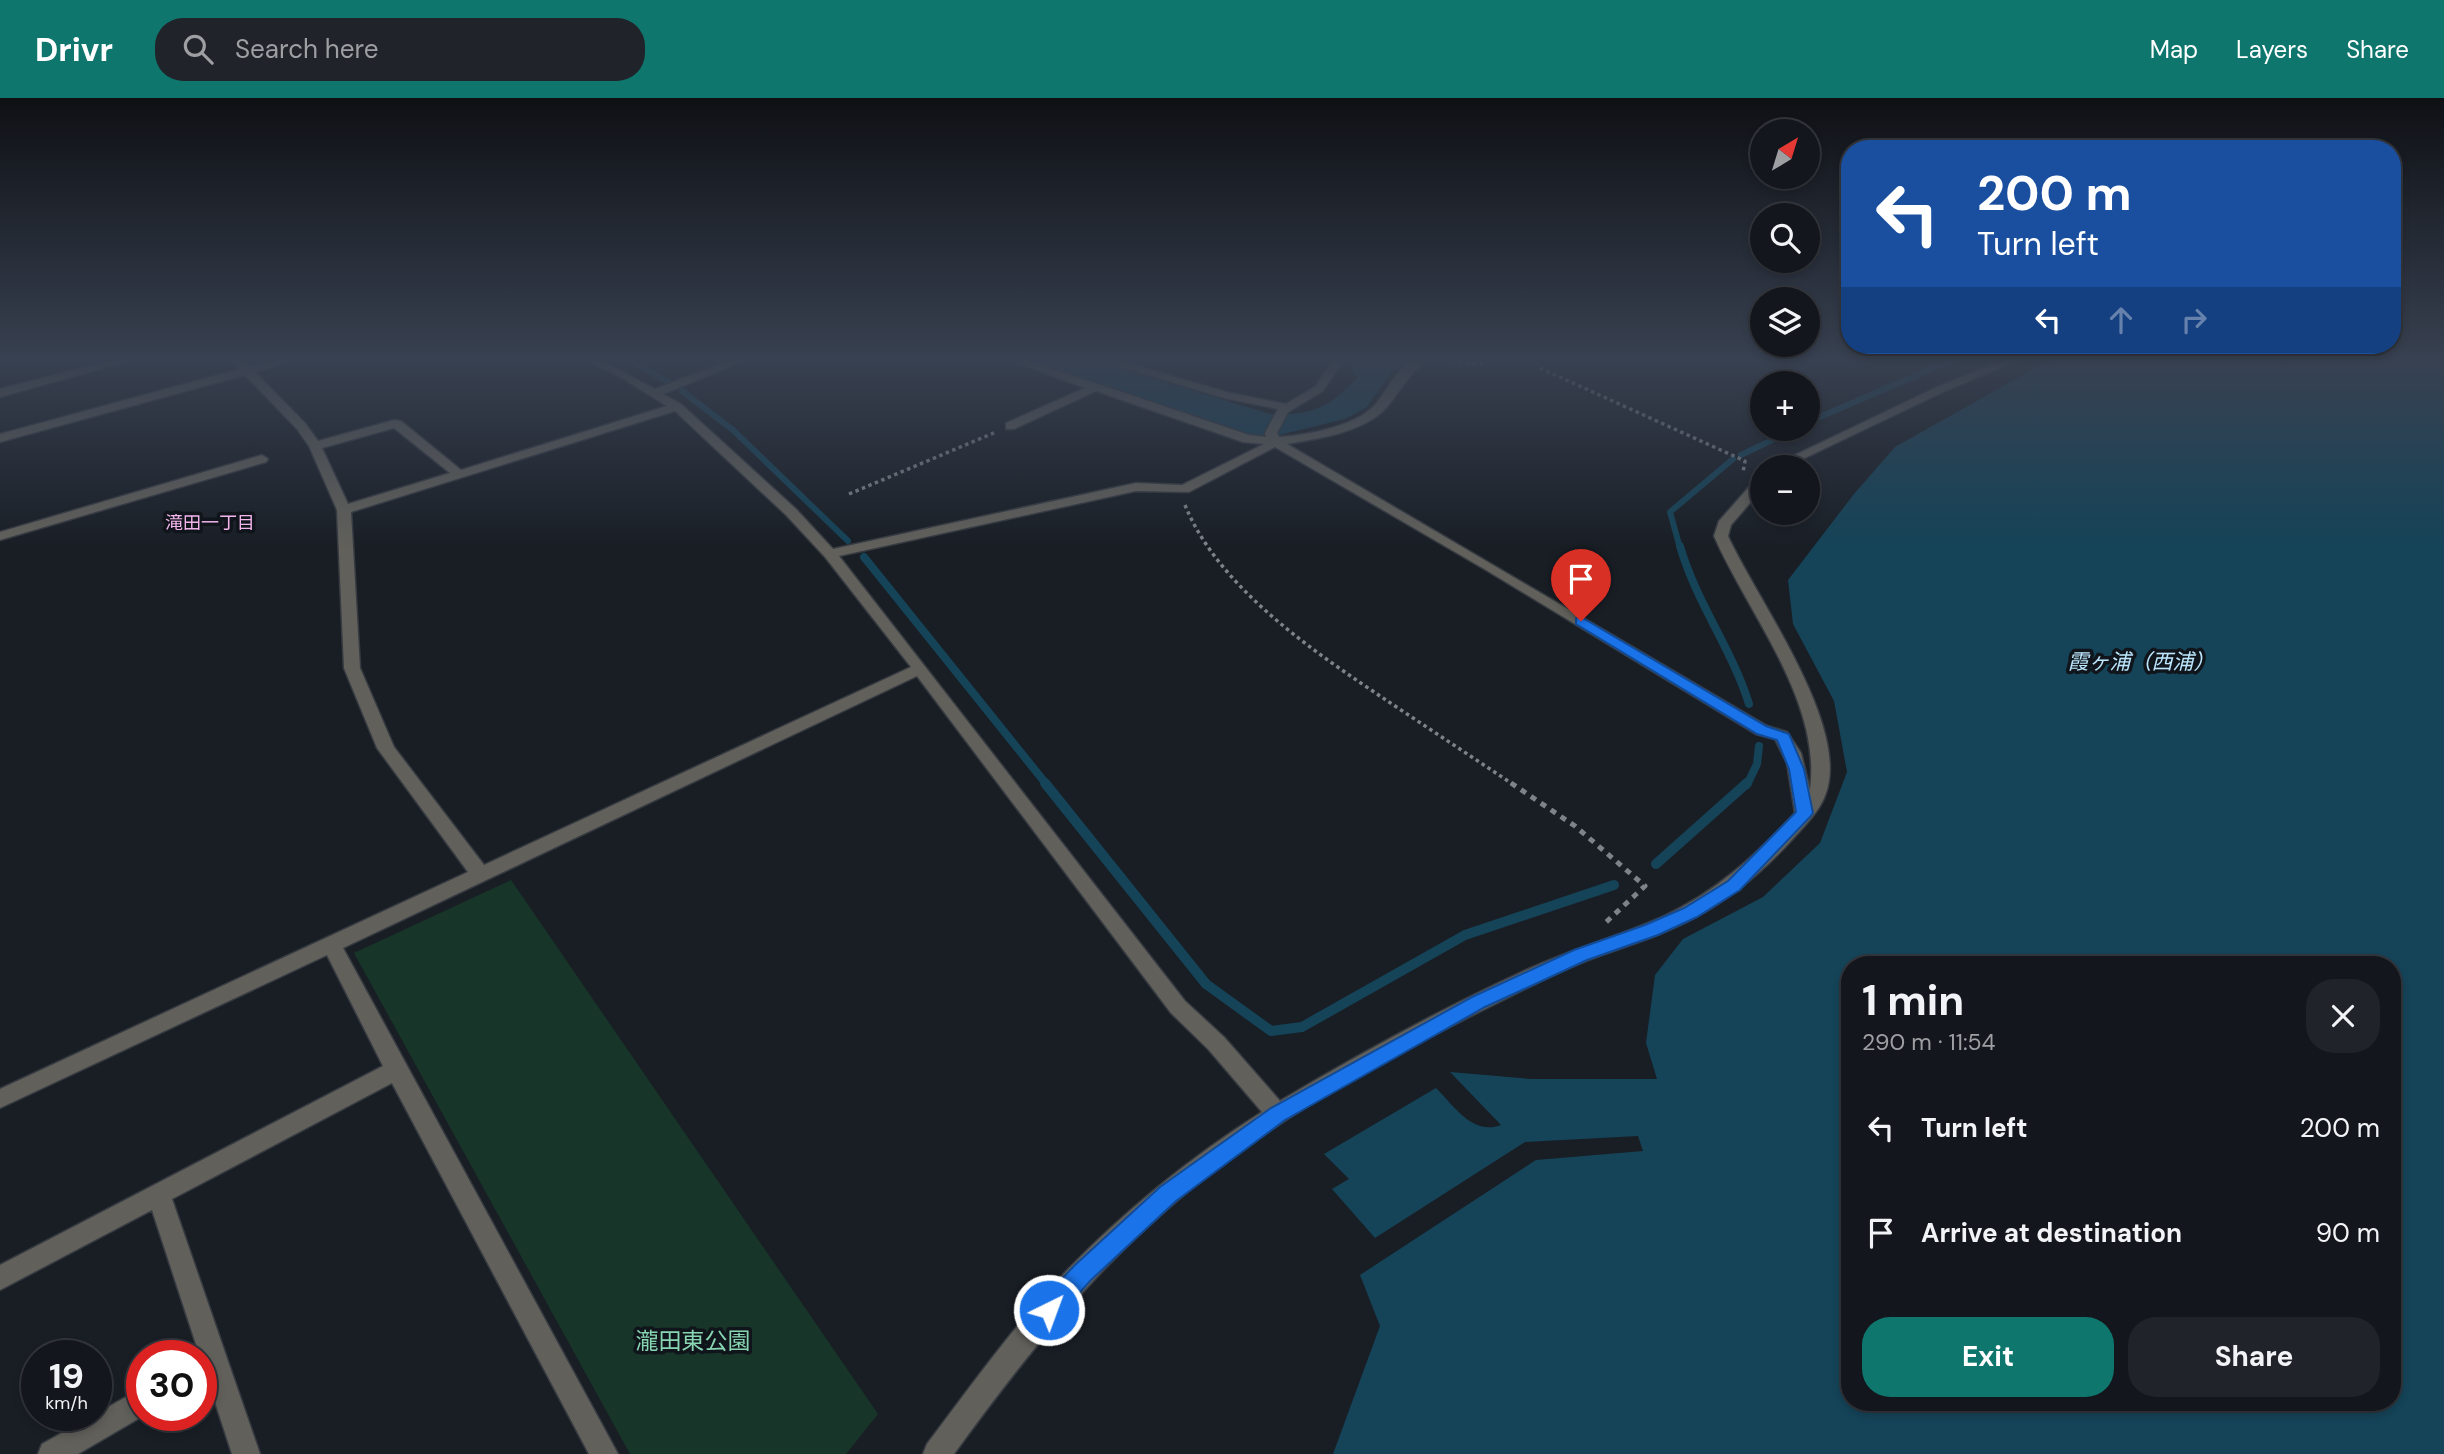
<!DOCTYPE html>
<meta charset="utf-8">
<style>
body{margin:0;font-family:"DM Sans","Noto Sans JP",sans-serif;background:#202329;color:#f1f3f6;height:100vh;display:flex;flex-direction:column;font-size:26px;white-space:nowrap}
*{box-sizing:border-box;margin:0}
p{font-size:23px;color:#9d9fa3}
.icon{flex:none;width:38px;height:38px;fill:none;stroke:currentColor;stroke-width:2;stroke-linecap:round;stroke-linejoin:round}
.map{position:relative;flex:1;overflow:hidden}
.side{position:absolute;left:1841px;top:858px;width:560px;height:455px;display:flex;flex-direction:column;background:#13161c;border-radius:28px;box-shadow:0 4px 10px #0003,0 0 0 2px #32353b}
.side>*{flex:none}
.top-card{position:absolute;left:1841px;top:42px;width:560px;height:214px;border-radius:28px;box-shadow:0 4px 10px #0003,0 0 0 2px #32353b;background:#1a4fa0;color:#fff;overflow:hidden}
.needle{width:46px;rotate:38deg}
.fabs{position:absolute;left:1750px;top:21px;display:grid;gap:14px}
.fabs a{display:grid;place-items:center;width:70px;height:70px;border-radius:50%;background:#13161c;box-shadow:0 4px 10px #0003,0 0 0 2px #32353b;font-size:35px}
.speed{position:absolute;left:21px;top:1242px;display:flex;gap:14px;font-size:35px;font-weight:700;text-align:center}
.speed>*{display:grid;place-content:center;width:91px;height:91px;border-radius:50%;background:#13161c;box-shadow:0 4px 10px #0003,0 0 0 2px #32353b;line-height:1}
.speed small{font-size:18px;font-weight:400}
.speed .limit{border:10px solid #d22;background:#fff;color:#111}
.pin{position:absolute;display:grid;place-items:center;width:60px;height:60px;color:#fff;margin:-72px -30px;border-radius:50% 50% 50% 0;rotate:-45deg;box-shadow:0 0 7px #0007}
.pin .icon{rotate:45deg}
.me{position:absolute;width:77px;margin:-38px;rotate:42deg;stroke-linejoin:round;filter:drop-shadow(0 0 5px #0008)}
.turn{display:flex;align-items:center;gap:24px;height:147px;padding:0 21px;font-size:32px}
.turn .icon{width:91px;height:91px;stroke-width:2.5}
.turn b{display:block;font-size:49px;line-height:60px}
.lanes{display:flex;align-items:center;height:66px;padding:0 21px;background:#0003;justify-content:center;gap:35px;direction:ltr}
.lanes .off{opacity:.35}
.round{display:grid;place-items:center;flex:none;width:74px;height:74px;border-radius:28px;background:#202329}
.summary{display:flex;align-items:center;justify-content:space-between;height:119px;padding:0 21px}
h1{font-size:42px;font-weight:700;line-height:52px}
.action{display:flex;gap:14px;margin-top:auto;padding:14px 21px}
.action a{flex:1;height:80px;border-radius:28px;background:#0f766e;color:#fff;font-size:28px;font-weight:700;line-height:80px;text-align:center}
.action a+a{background:#202329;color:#f1f3f6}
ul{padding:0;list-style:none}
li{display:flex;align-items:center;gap:21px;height:105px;padding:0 21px}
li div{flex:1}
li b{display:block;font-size:26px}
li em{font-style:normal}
header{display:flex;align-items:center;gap:42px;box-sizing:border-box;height:98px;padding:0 35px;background:#0f766e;color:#fff}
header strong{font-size:33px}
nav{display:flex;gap:38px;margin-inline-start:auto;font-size:24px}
.search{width:490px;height:63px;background:#202329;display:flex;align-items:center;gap:18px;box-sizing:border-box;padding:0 24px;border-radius:28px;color:#9d9fa3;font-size:26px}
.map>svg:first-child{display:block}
.green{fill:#173528}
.water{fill:#154358;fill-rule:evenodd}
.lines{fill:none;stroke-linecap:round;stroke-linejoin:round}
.stream-far2{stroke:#154358;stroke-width:6}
.stream-far1{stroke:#154358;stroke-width:8}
.stream{stroke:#154358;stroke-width:10}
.minor-casing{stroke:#363a41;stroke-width:3}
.path-far1{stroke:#7f8389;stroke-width:3.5;stroke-dasharray:3.5 3.5;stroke-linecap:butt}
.path{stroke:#7f8389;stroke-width:5;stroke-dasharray:6 6;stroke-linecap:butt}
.minor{fill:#61605b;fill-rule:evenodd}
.route{fill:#1a73e8;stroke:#114b97;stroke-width:2}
.labels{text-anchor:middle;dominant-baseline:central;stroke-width:7;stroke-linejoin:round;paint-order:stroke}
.far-neighbourhood-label{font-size:18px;fill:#f1b4eb;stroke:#10151b}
.water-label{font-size:21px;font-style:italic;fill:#bbe6fd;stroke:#10151b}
.near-park-label{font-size:23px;fill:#88d5b2;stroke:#10151b}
</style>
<header>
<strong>Drivr</strong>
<div class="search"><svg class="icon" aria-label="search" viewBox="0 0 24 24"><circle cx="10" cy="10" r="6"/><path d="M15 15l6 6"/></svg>Search here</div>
<nav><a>Map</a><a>Layers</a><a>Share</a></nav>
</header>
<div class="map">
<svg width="2444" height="1356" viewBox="0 0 2444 1356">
<rect width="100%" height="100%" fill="#191e25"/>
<!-- green -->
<path class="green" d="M 511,782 L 878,1316 L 846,1356 L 630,1356 L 354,855 Z"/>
<!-- water -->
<g class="water">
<path d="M 1020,260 L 1086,260 L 1270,316 C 1311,318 1331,309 1358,279 L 1350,271 L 1358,260 L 1415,260 L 1392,273 L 1367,309 L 1345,321 L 1279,337 L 1255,338 Z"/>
<path d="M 2053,260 L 2444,260 L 2444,1356 L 1333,1356 L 1380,1228 L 1360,1177 L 1536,1062 L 1643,1053 L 1638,1038 L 1525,1044 L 1375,1140 L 1332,1091 L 1349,1081 L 1324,1056 L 1436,990 C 1454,1008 1473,1038 1501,1027 L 1450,974 L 1531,981 L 1657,981 L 1646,945 L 1655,877 L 1683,841 L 1763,799 L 1820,745 L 1847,674 L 1834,603 L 1793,526 L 1788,482 L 1854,396 L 1895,349 ZM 1850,866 L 2392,866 L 2392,1304 L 1850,1304 Z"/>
</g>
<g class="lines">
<!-- stream-far2 -->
<g class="stream-far2">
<path d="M 626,260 L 668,284"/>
<path d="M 682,293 L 733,332 L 848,443"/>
<path d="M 1808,324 L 1957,260"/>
<path d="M 1741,357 L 1795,331"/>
<path d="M 1680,450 L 1670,414 L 1733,361"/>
</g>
<!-- stream-far1 -->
<g class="stream-far1">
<path d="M 1680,448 C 1696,504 1732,551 1749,606"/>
<path d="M 864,459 L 1047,687"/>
<path d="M 1747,687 L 1757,666 L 1759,648"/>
</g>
<!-- stream -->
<g class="stream">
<path d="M 1045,685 L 1206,886 L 1271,933 L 1302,929 L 1465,837 L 1614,787"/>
<path d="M 1656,766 L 1747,685"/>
</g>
<defs>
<g id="minor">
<path d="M 120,260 L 140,260 L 0,299 L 0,291 Z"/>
<path d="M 230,260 L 242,260 L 250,269 L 280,260 L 299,260 L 255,274 L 305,325 L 318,343 L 394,322 L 401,323 L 461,372 L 667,308 L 622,280 L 582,260 L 597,260 L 655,291 L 736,260 L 752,260 L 663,296 L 681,306 L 796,411 L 833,451 L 1136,385 L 1182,387 L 1264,346 L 1243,344 L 1096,293 L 1014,331 L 1006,331 L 1006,325 L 1085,290 L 1004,260 L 1021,260 L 1249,337 L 1266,339 L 1265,335 L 1278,311 L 1224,300 L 1092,260 L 1110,260 L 1230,295 L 1286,306 L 1315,289 L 1334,260 L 1345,260 L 1323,293 L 1288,314 L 1277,335 L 1279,339 C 1307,337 1352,329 1373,309 C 1388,295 1399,259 1424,262 L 1424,266 C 1404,279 1398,300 1381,315 C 1358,335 1316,341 1287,346 L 1767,628 L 1787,634 L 1801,655 L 1810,692 C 1822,603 1748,516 1714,438 L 1719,423 L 1757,380 L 1762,379 L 1762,391 L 1731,427 L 1728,438 C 1756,500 1850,627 1826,695 C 1820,714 1802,730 1789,745 C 1762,774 1731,800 1696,819 C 1665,836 1632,846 1599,858 C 1568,869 1538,884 1509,899 C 1416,945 1320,995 1236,1056 C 1118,1142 1039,1239 954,1356 L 923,1356 L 927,1346 C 968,1292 1007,1237 1053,1187 C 1115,1121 1186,1062 1262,1014 L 1208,951 L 1171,915 L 917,578 L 343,850 L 618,1356 L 589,1356 L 392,985 L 172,1101 L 260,1356 L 232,1356 L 152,1112 L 0,1192 L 0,1167 L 383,968 L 327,857 L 0,1010 L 0,991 L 468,774 L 377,650 L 344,570 L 337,412 L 309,348 L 297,331 L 245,277 L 0,344 L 0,336 L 240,271 ZM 675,313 L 786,417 L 825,459 L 911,569 L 484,767 L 394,649 L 360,570 L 351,414 ZM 394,330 L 450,375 L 348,406 L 322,350 ZM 1275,349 L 1486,472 L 1756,636 L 1775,641 L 1787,665 L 1795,715 C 1756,757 1715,795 1662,819 C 1617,839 1569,852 1524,873 C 1441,911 1359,956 1280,1003 L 1224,939 L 1185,903 L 839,458 L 1136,393 L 1189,394 Z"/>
<path d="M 2008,260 L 2024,260 L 1945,293 L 1786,369 L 1770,369 L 1937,289 Z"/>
<path d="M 262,357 L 268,361 L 266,364 L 0,442 L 0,434 Z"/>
<path d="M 142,1290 L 143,1318 L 78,1356 L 38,1356 L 42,1346 Z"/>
</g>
</defs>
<!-- minor casing -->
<use href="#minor" class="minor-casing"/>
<!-- path-far1 -->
<g class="path-far1">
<path d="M 1438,262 L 1482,266"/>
<path d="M 1540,270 L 1745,363 L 1743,374"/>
<path d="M 849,396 L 996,334"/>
<path d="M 1185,407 C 1219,491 1316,555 1389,604 C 1431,632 1472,659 1514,687"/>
</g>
<!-- path -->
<path class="path" d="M 1511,685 L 1575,728 L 1645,788 L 1604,826"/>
<!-- minor -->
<use href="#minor" class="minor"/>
</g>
<!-- sky -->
<linearGradient id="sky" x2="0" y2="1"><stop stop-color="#0e1014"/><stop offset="0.58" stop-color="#384151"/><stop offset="1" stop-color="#384151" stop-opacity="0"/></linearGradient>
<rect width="2444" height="450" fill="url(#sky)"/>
<!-- route -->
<path class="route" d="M 1581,519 L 1766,628 L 1789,636 L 1804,671 L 1813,715 L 1810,719 L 1740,792 L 1697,819 L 1658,837 L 1587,862 L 1485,909 L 1285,1022 L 1176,1103 L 1091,1182 L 1057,1220 L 1049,1223 L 1040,1220 L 1037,1212 L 1040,1204 L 1075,1167 L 1160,1089 L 1271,1010 L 1472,899 L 1574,852 L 1645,827 L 1684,810 L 1728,783 L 1796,714 L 1789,671 L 1777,642 L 1757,636 L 1576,526 L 1576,520 Z"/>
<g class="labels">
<!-- far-neighbourhood labels -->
<g class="far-neighbourhood-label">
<text x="210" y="425">滝田一丁目</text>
</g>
<!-- water labels -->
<g class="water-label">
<text x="2141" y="564">霞ヶ浦（西浦）</text>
</g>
<!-- near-park labels -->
<g class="near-park-label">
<text x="693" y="1243">瀧田東公園</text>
</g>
</g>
</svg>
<div class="fabs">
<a><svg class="needle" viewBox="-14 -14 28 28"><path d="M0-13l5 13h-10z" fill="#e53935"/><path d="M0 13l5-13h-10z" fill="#9d9fa3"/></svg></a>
<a><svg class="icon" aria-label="search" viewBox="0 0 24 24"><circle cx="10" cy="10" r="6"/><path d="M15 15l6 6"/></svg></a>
<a><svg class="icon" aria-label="layers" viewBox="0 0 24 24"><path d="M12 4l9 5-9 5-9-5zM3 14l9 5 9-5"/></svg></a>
<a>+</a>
<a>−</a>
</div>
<div class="speed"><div>19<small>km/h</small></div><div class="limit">30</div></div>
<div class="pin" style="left:1581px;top:523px;background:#d93025"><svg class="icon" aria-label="arrive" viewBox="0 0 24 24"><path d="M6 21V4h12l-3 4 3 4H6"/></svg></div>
<svg class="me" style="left:1049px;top:1212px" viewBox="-20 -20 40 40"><circle r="17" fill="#1a73e8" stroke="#fff" stroke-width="3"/><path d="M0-11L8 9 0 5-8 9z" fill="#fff"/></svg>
<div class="top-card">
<div class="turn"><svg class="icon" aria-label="left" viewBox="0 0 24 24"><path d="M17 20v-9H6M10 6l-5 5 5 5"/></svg><div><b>200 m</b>Turn left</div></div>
<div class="lanes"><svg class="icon" aria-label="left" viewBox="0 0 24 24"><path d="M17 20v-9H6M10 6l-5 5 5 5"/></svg><svg class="icon off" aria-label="ahead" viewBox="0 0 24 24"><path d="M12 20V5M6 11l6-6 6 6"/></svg><svg class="icon off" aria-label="right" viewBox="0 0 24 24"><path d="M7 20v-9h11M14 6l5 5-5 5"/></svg></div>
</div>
<section class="side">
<div class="summary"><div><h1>1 min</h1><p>290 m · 11:54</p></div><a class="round"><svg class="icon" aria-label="close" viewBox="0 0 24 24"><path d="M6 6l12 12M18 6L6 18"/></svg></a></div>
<ul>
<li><svg class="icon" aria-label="left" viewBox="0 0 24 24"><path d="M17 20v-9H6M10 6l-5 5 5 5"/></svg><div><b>Turn left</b></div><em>200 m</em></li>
<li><svg class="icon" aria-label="arrive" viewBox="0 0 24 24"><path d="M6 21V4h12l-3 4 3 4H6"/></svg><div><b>Arrive at destination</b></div><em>90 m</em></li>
</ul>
<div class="action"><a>Exit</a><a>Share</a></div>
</section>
</div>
